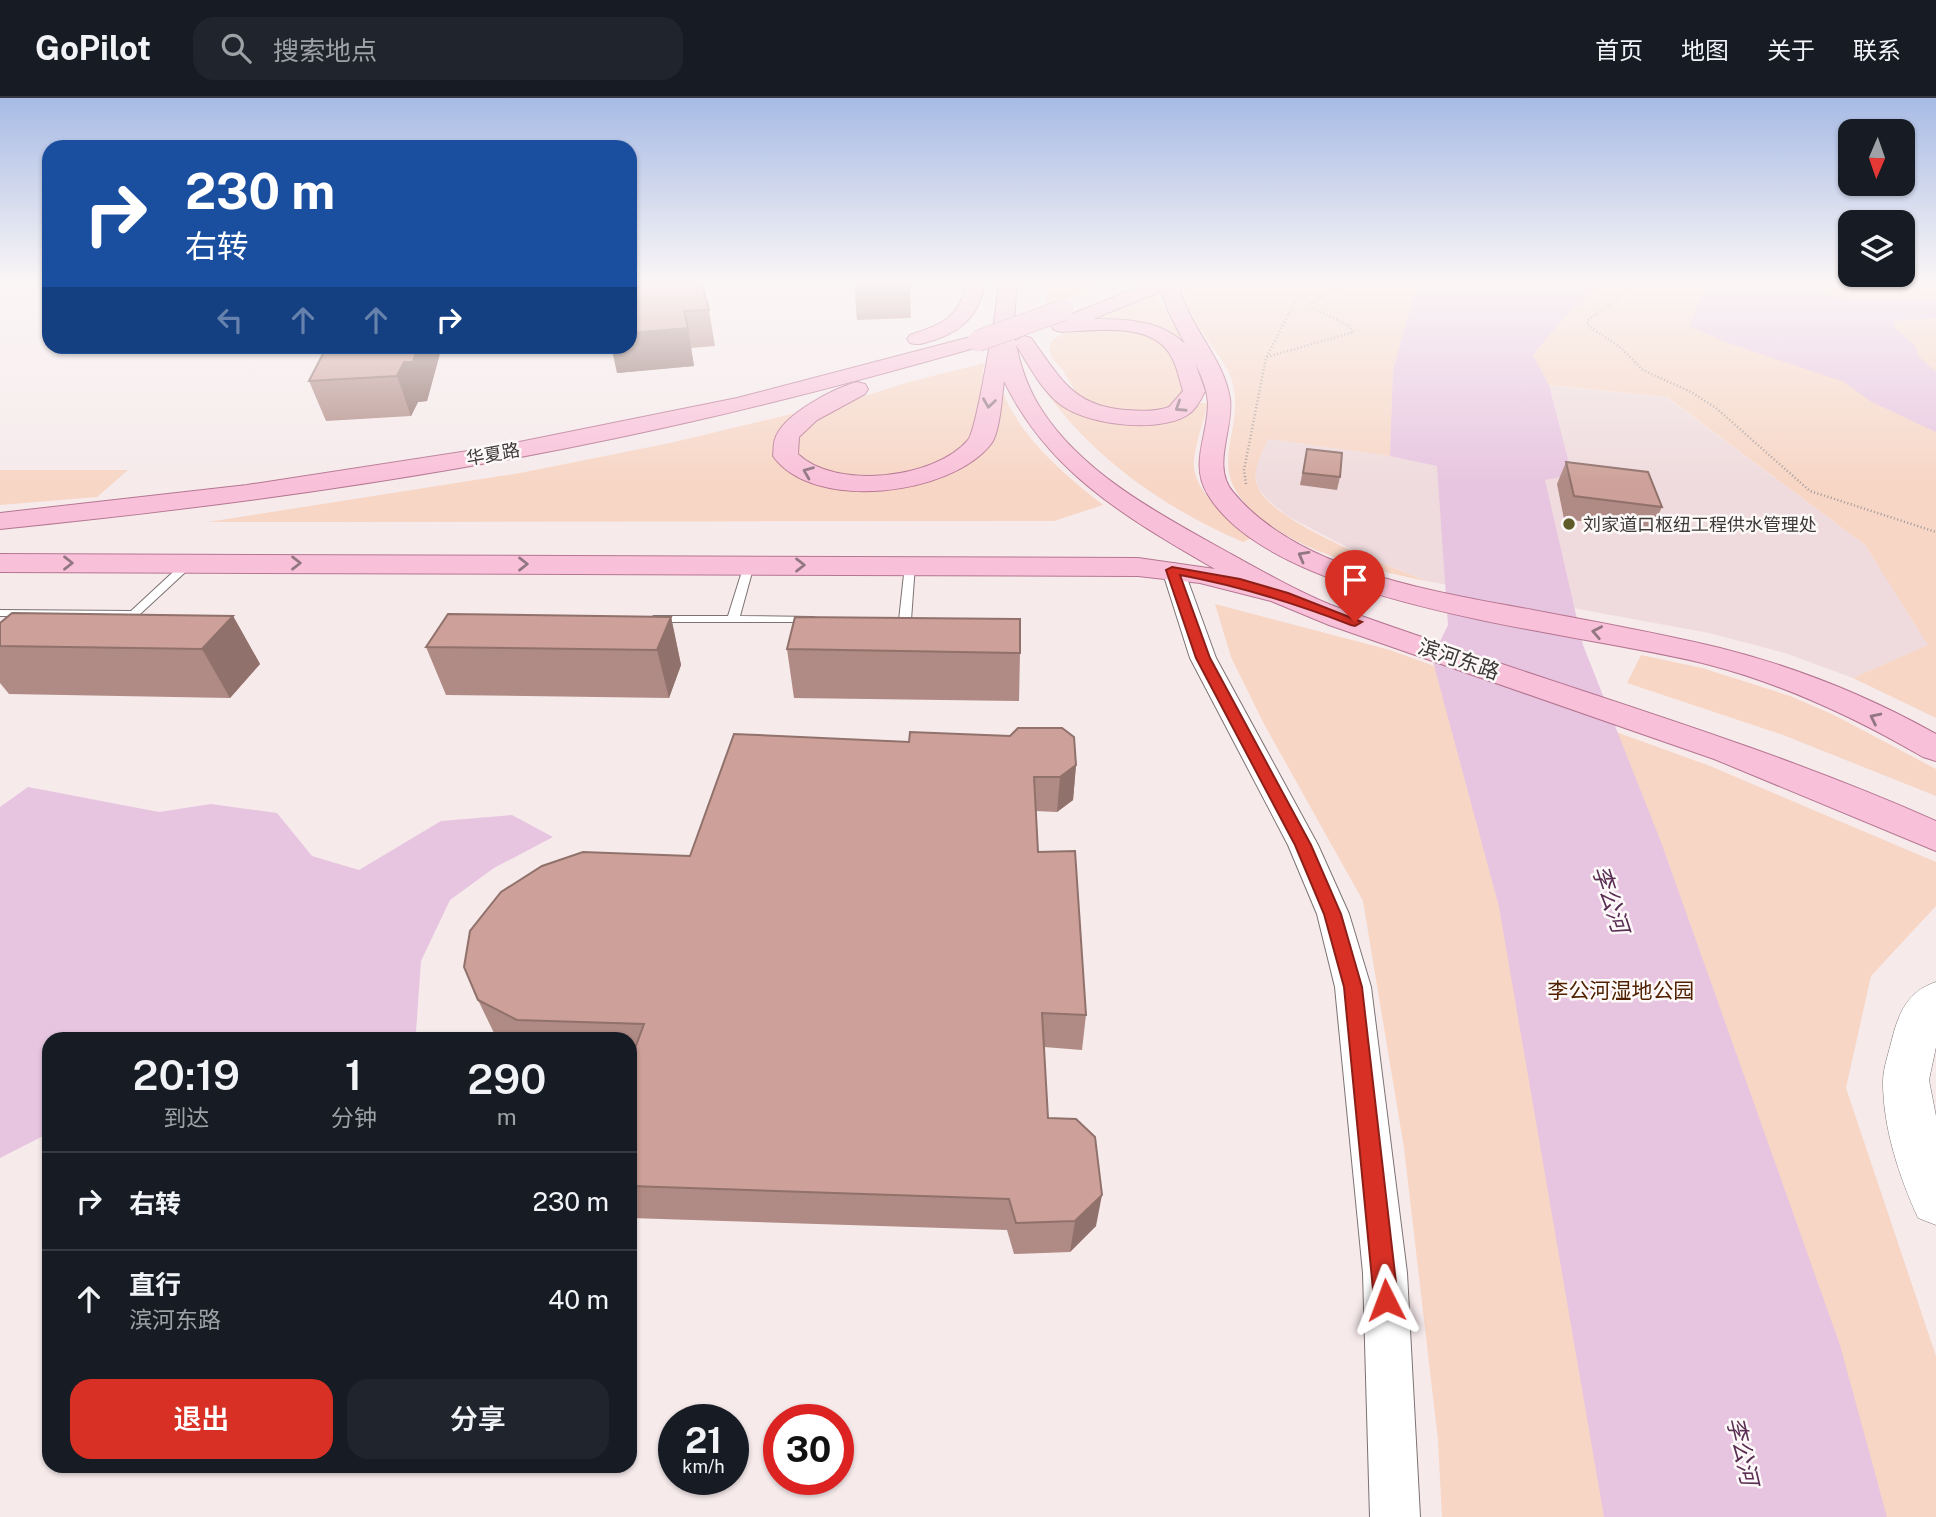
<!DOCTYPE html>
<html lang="zh">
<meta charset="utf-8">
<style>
body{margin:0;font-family:"Public Sans","Noto Sans SC",sans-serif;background:#20242c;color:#f1f3f6;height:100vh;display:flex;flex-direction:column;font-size:26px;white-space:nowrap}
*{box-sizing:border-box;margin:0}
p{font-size:23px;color:#9ea1a6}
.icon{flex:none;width:38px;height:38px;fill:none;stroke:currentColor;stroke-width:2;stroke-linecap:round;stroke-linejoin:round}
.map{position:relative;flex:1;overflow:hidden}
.panel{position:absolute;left:42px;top:934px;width:595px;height:441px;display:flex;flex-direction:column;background:#171b24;border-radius:21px;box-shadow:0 2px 5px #0004}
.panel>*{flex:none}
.hud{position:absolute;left:42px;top:42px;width:595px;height:214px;border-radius:21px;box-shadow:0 2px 5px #0004;background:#1a4fa0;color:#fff;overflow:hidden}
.needle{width:46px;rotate:182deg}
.fabs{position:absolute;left:1838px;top:21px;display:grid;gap:14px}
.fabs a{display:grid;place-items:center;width:77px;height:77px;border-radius:14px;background:#171b24;box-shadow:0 2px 5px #0004;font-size:35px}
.speed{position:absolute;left:658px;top:1306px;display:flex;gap:14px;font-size:35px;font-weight:700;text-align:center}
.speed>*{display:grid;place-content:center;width:91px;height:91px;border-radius:50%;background:#171b24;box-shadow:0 2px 5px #0004;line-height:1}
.speed small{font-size:18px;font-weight:400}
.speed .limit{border:10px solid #d22;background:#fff;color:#111}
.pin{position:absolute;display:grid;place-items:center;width:60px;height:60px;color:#fff;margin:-72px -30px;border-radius:50% 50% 50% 0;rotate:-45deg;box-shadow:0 0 7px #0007}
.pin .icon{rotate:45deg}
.me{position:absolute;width:77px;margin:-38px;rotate:357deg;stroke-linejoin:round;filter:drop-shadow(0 0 5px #0008)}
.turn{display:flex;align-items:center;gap:24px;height:147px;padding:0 28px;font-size:32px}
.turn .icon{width:91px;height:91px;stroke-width:2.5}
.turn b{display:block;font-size:49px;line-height:60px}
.lanes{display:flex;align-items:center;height:66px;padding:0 28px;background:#0003;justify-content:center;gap:35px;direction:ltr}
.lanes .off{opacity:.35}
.eta{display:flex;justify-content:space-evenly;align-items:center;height:119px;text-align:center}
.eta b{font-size:42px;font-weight:600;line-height:49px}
.action{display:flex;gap:14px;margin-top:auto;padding:14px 28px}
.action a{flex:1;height:80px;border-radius:21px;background:#d93025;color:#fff;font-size:28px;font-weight:600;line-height:80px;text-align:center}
.action a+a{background:#20242c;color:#f1f3f6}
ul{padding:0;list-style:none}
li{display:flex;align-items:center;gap:21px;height:98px;padding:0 28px;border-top:2px solid #363941}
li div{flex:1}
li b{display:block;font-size:26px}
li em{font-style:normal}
header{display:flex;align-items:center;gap:42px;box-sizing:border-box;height:98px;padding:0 35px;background:#171b24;border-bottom:2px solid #363941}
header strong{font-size:33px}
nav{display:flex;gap:38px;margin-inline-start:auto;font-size:24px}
.search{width:490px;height:63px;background:#20242c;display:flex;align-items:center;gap:18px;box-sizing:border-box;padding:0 24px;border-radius:21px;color:#9ea1a6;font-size:26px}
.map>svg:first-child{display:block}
.built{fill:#efdbdd}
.green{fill:#f7d6c5}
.water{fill:#e7c5e0}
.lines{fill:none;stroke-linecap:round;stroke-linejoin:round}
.service-casing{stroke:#7d7273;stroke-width:2}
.minor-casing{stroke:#7d7273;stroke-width:2}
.tertiary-casing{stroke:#7d7273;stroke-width:1}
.primary-casing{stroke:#b57691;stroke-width:2}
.path{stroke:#a1999a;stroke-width:2.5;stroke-dasharray:1 2.5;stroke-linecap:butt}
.service{fill:#fff;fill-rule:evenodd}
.minor{fill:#fff;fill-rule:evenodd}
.tertiary{fill:#fff;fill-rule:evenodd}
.primary{fill:#f9c1d9;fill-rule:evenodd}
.primary-bridge-casing{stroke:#b57691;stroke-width:22;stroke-linecap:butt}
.primary-bridge{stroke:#f9c1d9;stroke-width:21}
.wall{fill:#b08a84}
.shaded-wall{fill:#90716b}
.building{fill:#cda199;stroke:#90716b;stroke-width:2}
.oneway{stroke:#927681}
.route{fill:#d93025;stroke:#8d1f18;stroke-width:2}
.poi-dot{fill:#5f5c29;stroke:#fef9f9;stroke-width:2.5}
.labels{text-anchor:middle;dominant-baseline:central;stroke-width:5;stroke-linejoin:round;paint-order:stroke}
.far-street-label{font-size:18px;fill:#3d3939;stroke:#fef9f9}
.far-poi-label{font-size:18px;fill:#3d3939;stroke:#fef9f9;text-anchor:start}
.street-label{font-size:21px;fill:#3d3939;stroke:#fef9f9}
.park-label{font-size:21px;fill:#512201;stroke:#fef9f9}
.water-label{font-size:23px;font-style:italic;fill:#5b2f54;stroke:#fef9f9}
</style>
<header>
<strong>GoPilot</strong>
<div class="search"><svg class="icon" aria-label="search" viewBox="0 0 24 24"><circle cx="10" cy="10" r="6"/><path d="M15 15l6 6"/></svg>搜索地点</div>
<nav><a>首页</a><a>地图</a><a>关于</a><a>联系</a></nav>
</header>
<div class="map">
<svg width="1936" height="1419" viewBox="0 0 1936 1419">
<rect width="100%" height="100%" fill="#f6eaeb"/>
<!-- built -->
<path class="built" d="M 1393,272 L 1666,299 L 1865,447 L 1929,547 L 1853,580 L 1785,555 L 1709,535 L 1427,483 L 1362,457 L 1287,418 L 1266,400 L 1257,388 L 1255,370 L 1268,341 L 1390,358 Z"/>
<!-- green -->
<g class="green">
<path d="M 1044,186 L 1105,186 L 1047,209 Z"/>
<path d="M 1189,186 L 1413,186 L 1414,196 L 1393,272 L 1390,358 L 1268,341 C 1262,356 1252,370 1257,387 C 1270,425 1390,468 1427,483 C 1368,472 1285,451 1244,404 C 1207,362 1249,326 1230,277 C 1222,255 1170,204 1189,186 Z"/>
<path d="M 1599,186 L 1936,186 L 1936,620 L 1853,580 L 1928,547 L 1865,447 L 1667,299 L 1549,287 L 1533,257 L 1562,222 Z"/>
<path d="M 1155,197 L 1187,248 L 1095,222 Z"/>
<path d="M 1120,230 L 1149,237 L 1170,251 L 1183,286 L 1183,294 L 1170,311 C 1149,314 1115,318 1095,310 C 1079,303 1072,288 1064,274 C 1061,269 1053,263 1051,257 C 1040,227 1104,231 1120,230 Z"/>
<path d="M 984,265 L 976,335 L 956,357 L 912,376 L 857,379 L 820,372 L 797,357 C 797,350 796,343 800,337 C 823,300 941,277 984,265 Z"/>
<path d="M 997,295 L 1003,295 C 1023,342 1064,376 1103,407 L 1054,423 L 208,424 L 520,375 L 670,345 L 804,313 L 774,353 L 780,366 L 794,375 L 899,389 L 926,385 L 949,377 L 978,360 L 989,346 Z"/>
<path d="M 1047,295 L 1068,310 L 1177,319 L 1192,314 L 1200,305 L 1208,305 C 1204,323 1190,359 1195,375 C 1201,401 1234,425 1254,439 L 1243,444 C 1168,412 1095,362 1047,295 Z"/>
<path d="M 0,372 L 128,372 L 97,399 L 0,407 Z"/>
<path d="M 1215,506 L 1390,552 L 1710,668 L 1936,764 L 1936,808 L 1871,878 L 1846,990 L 1936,1258 L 1936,1419 L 1442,1419 L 1438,1342 L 1404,1050 L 1363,803 L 1264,626 L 1231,559 Z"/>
<path d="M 1641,557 L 1702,570 L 1790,598 L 1834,617 L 1936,671 L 1936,698 L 1783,637 L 1627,585 Z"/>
</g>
<!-- water -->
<g class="water">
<path d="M 1413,186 L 1599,186 L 1562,222 L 1533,257 L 1549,287 L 1572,377 L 1545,382 L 1583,547 L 1661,744 L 1840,1247 L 1887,1419 L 1604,1419 L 1499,809 L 1432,560 L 1448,527 L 1437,368 L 1390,358 L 1393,272 L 1414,196 Z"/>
<path d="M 1708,186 L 1809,186 L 1836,200 L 1850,202 L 1936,202 L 1936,220 L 1893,223 L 1894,229 L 1916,248 L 1918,258 L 1936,274 L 1936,334 L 1870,303 L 1844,284 L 1728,245 L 1689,228 Z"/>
<path d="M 28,689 L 159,714 L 211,706 L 277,715 L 312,758 L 359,772 L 441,723 L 512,717 L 553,739 L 494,770 L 450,802 L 421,863 L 416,934 L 423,941 L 49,942 L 49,1035 L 0,1060 L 0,709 Z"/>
</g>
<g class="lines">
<defs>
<g id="service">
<path d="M 189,462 L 194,465 L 193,467 L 138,518 L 0,518 L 0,512 L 131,513 L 185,463 Z"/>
<path d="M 749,464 L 754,467 L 740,518 L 812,519 L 816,520 L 816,524 L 654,524 L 648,521 L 654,518 L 728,518 L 744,467 Z"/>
<path d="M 910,464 L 915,467 L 911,522 L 905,525 L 899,522 L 905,467 Z"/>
</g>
<path id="minor" d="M 1173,465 L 1181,467 L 1184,472 L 1216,560 L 1318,747 L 1349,816 L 1371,889 L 1407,1175 L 1420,1419 L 1370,1419 L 1363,1175 L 1335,889 L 1317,816 L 1288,747 L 1190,560 L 1162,472 L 1165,467 Z"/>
<path id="tertiary" d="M 1936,884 L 1936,949 L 1929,982 L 1936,1018 L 1936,1127 L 1918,1120 C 1899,1078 1883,1030 1883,984 C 1883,970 1889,954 1892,941 C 1899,914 1908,893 1936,884 Z"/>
<g id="primary">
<path d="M 967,186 L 985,186 C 979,215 965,231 937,241 C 927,244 919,248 910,245 L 907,241 L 910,237 C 942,226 958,221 967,186 Z"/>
<path d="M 999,186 L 1017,186 L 1013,232 L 1015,243 L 1024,238 L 1031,240 C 1060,279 1072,308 1126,312 C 1140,313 1155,314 1169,309 L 1183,293 C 1179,280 1176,263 1167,252 C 1145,224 1092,233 1061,234 L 1054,232 L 1051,228 L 1054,224 L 1067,222 L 1069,217 L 1147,186 L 1179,186 C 1187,228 1224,259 1230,301 C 1234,331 1211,368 1233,394 C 1299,474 1437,494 1533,512 C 1596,524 1658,535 1720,550 C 1796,569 1868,598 1936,636 L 1936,663 L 1923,659 C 1856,620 1786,587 1710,567 C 1585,534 1278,511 1208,397 C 1189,366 1208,338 1208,305 C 1207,290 1201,277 1195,265 L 1205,293 C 1201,302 1195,313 1186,318 C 1156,335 1088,327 1061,307 C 1041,292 1029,267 1016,247 C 1021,270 1028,291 1041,311 C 1082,375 1157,415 1222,451 C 1258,471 1293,491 1331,507 C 1532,581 1740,636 1936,723 L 1936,753 L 1714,661 L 1329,527 L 1271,503 L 1200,485 L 1138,478 L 0,474 L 0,456 L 1138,460 L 1215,471 C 1129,421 1049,376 1004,283 C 1002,298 1000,335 991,346 C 952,397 813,415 773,358 C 774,352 773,346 775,341 C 782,317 834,290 857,284 L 865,286 L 868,291 L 865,296 L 817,322 L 799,339 L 798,356 C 835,392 935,381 968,342 C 976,332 986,264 990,247 L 994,242 L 993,232 ZM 1162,193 L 1167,211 L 1185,246 C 1161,222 1125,221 1093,221 Z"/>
<path d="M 978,237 L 985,239 L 988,243 L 985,247 C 863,282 741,314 616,340 C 413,383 207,410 0,431 L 0,415 L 247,387 L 494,349 L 737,300 Z"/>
</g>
</defs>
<!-- service casing -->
<use href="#service" class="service-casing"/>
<!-- minor casing -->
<use href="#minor" class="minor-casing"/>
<!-- tertiary casing -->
<use href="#tertiary" class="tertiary-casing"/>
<!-- primary casing -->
<use href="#primary" class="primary-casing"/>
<!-- path -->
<g class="path">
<path d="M 1632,186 L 1614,204 L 1588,222 L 1587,227 L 1621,250 L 1643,272 L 1691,294 L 1716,310 L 1810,393 L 1936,434"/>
<path d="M 1267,259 L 1354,234 L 1348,227 L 1312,210 L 1312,205 L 1329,194 L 1354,186"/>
<path d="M 1246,386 L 1244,372 L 1266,260 L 1304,186"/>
</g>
<!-- service -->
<use href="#service" class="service"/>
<!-- minor -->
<use href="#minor" class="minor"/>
<!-- tertiary -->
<use href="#tertiary" class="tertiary"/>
<!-- primary -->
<use href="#primary" class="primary"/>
<defs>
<path id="primary-bridge" d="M 978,243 L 1063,212"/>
</defs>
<!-- primary-bridge casing -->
<use href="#primary-bridge" class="primary-bridge-casing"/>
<!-- primary-bridge -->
<use href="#primary-bridge" class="primary-bridge"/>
</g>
<!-- wall -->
<g class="wall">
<path d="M 630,186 L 709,212 L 715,248 L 691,250 L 694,268 L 617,275 Z"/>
<path d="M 854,186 L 940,186 L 910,186 L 911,220 L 857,222 Z"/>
<path d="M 442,248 L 427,303 L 418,304 L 411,318 L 326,323 L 309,283 Z"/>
<path d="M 1307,351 L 1340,379 L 1337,392 L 1300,387 Z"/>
<path d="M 1566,364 L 1662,409 L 1651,432 L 1564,421 L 1557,386 Z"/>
<path d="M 233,518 L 260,566 L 230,600 L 9,596 L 0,585 L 0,525 Z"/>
<path d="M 671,519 L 681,567 L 669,600 L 446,597 L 426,549 Z"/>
<path d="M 787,551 L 1020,555 L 1019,603 L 794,600 Z"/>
<path d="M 1076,667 L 1073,702 L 1057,714 L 1035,713 L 1038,754 L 1086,917 L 1082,952 L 1044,949 L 1048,1020 L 1096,1128 L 1070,1154 L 1014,1156 L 1007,1132 L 630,1120 L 630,964 L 632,960 L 630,959 L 630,942 L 505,942 L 495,937 L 478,902 L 690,758 Z"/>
</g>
<!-- shaded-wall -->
<g class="shaded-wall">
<path d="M 688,230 L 694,268 L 617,275 L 611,248 L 630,248 L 630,235 Z"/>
<path d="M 418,248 L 442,248 L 427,303 L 418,304 L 411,318 L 397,278 L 404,264 Z"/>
<path d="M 233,518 L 260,566 L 230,600 L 202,551 Z"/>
<path d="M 671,519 L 681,567 L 669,600 L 657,552 Z"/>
<path d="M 1076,667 L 1073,702 L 1057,714 L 1060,679 Z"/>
<path d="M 1102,1097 L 1096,1128 L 1070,1154 L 1075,1123 Z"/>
</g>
<!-- building -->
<g class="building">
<path d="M 630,186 L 702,186 L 709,212 L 684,213 L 688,230 L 630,235 Z"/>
<path d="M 327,248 L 418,248 L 413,264 L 404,264 L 397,278 L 309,283 Z"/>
<path d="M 1307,351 L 1342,355 L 1340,379 L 1303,375 Z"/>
<path d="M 1566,364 L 1648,374 L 1662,409 L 1574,398 Z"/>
<path d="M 12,515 L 233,518 L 202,551 L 0,548 L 0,525 Z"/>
<path d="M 448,516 L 671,519 L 657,552 L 426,549 Z"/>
<path d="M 795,519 L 1020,521 L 1020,555 L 787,551 Z"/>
<path d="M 1018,630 L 1062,630 L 1074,639 L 1076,667 L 1060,679 L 1034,679 L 1038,754 L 1075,753 L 1086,917 L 1042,915 L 1048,1020 L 1076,1021 L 1095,1039 L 1102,1097 L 1075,1123 L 1016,1125 L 1009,1101 L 630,1088 L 630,964 L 644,926 L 517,922 L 478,902 L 464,869 L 470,833 L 501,794 L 542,768 L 583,754 L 690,758 L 734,636 L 909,644 L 910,634 L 1010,638 Z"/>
</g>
<!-- one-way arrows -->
<defs><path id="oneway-chevron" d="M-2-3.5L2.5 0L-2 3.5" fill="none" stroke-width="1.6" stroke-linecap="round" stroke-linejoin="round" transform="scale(1.75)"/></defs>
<g class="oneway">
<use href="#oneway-chevron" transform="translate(989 305) rotate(98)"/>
<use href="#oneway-chevron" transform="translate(1180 309) rotate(147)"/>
<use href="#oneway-chevron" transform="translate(808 374) rotate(-158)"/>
<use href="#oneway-chevron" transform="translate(1303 458) rotate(-151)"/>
<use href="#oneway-chevron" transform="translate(68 465)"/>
<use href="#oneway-chevron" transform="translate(296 465)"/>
<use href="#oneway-chevron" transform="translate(523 466)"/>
<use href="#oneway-chevron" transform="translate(800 467)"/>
<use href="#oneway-chevron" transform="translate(1597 534) rotate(-169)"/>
<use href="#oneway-chevron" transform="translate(1875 620) rotate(-154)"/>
</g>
<!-- sky -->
<linearGradient id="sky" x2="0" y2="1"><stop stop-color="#a7bbe5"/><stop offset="0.48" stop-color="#fbf6f6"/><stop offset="1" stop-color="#fbf6f6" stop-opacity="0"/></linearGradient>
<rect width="1936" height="385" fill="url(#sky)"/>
<!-- route -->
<path class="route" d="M 1172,469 L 1240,481 L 1288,495 L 1362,524 L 1355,528 L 1351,527 C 1294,505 1240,488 1180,477 L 1210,560 L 1311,747 L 1341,816 L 1362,889 L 1398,1202 L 1394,1210 L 1386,1214 L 1377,1210 L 1374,1202 L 1344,889 L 1324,816 L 1295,747 L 1196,560 L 1166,472 Z"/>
<!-- markers -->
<circle class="poi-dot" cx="1569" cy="426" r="7"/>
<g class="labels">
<!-- far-street labels -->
<g class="far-street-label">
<text transform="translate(493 356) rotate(-10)">华夏路</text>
</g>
<!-- far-poi labels -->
<g class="far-poi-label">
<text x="1583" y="426">刘家道口枢纽工程供水管理处</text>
</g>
<!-- street labels -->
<g class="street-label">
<text transform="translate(1459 561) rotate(19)">滨河东路</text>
</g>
<!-- park labels -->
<g class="park-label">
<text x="1621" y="892">李公河湿地公园</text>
</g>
<!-- water labels -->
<g class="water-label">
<text transform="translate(1611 801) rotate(72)">李公河</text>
<text transform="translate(1743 1353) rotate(77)">李公河</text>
</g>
</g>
</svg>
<div class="fabs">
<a><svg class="needle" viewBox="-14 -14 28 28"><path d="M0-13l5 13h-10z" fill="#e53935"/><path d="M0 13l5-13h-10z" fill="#9ea1a6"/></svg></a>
<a><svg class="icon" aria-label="layers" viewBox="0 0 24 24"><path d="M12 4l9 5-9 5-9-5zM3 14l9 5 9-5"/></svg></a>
</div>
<div class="speed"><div>21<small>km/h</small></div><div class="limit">30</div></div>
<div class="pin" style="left:1355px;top:524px;background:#d93025"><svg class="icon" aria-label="arrive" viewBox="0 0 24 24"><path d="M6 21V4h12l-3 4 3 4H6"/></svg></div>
<svg class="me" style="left:1386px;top:1202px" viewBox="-20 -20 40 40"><path d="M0-17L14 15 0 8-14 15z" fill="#d93025" stroke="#fff" stroke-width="4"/></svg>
<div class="hud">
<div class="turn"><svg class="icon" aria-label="right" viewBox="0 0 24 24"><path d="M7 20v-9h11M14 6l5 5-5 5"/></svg><div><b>230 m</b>右转</div></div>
<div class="lanes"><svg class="icon off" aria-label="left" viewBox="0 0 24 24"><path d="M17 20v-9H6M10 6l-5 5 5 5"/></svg><svg class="icon off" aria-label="ahead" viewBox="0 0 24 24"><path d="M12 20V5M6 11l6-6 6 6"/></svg><svg class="icon off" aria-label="ahead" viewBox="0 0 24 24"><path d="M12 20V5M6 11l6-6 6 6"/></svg><svg class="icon" aria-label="right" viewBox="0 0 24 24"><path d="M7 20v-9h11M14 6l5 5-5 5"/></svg></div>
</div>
<section class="panel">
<div class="eta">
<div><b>20:19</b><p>到达</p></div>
<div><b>1</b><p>分钟</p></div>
<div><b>290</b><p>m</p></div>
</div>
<ul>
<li><svg class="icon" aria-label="right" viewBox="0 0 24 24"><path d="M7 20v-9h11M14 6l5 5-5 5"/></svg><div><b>右转</b></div><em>230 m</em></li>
<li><svg class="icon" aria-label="ahead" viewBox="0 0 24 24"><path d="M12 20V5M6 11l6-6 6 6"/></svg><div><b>直行</b><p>滨河东路</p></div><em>40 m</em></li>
</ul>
<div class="action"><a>退出</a><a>分享</a></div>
</section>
</div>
